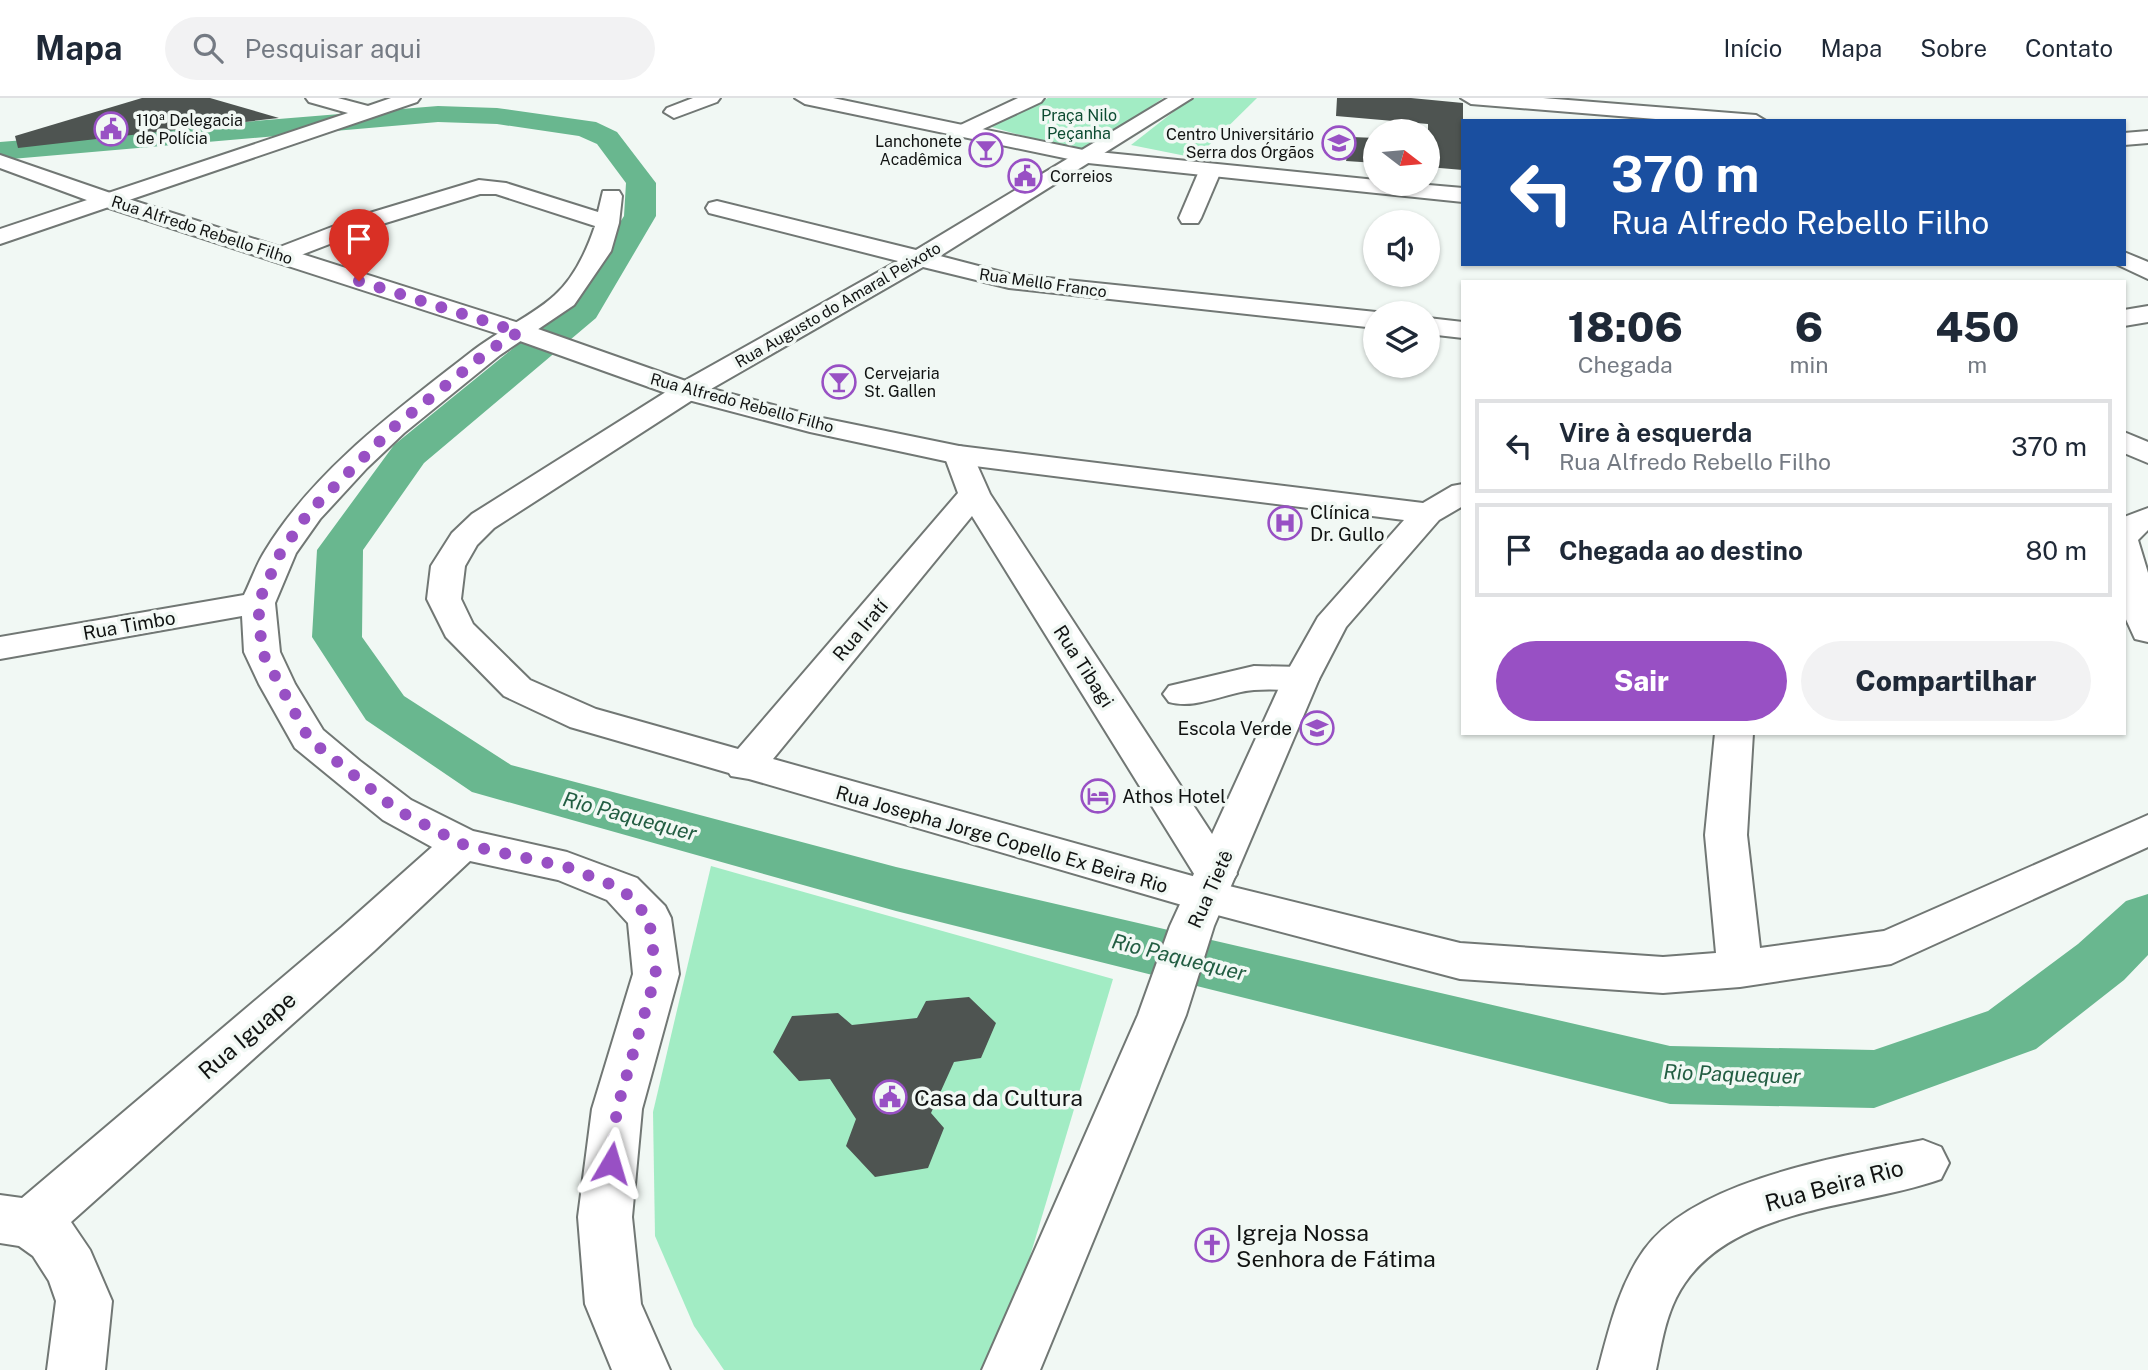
<!DOCTYPE html>
<html lang="pt">
<meta charset="utf-8">
<style>
body{margin:0;font-family:"Public Sans",sans-serif;background:#f2f2f3;color:#1f2937;height:100vh;display:flex;flex-direction:column;font-size:26px;white-space:nowrap}
*{box-sizing:border-box;margin:0}
p{font-size:23px;color:#747a83}
.icon{flex:none;width:38px;height:38px;fill:none;stroke:currentColor;stroke-width:2;stroke-linecap:round;stroke-linejoin:round}
.map{position:relative;flex:1;overflow:hidden}
.side{position:absolute;left:1461px;top:182px;width:665px;height:455px;display:flex;flex-direction:column;background:#fff;border-radius:0px;box-shadow:0 2px 5px #0004}
.side>*{flex:none}
.guide{position:absolute;left:1461px;top:21px;width:665px;height:147px;border-radius:0px;box-shadow:0 2px 5px #0004;background:#1a4fa0;color:#fff;overflow:hidden}
.needle{width:46px;rotate:106deg}
.fabs{position:absolute;left:1363px;top:21px;display:grid;gap:14px}
.fabs a{display:grid;place-items:center;width:77px;height:77px;border-radius:50%;background:#fff;box-shadow:0 2px 5px #0004;font-size:35px}
.pin{position:absolute;display:grid;place-items:center;width:60px;height:60px;color:#fff;margin:-72px -30px;border-radius:50% 50% 50% 0;rotate:-45deg;box-shadow:0 0 7px #0007}
.pin .icon{rotate:45deg}
.me{position:absolute;width:77px;margin:-38px;rotate:7deg;stroke-linejoin:round;filter:drop-shadow(0 0 5px #0008)}
.turn{display:flex;align-items:center;gap:24px;height:147px;padding:0 35px;font-size:32px}
.turn .icon{width:91px;height:91px;stroke-width:2.5}
.turn b{display:block;font-size:49px;line-height:60px}
.eta{display:flex;justify-content:space-evenly;align-items:center;height:119px;text-align:center}
.eta b{font-size:42px;font-weight:800;line-height:49px}
.cta{display:flex;gap:14px;margin-top:auto;padding:14px 35px}
.cta a{flex:1;height:80px;border-radius:42px;background:#9850c4;color:#fff;font-size:28px;font-weight:800;line-height:80px;text-align:center}
.cta a+a{background:#f2f2f3;color:#1f2937}
ul{padding:0;list-style:none}
li{display:flex;align-items:center;gap:21px;height:94px;margin:0 14px 10px;padding:0 21px;border:4px solid #e0e1e3;border-radius:0px}
li div{flex:1}
li b{display:block;font-size:26px}
li em{font-style:normal}
header{display:flex;align-items:center;gap:42px;box-sizing:border-box;height:98px;padding:0 35px;background:#fff;border-bottom:2px solid #e0e1e3}
header strong{font-size:33px}
nav{display:flex;gap:38px;margin-inline-start:auto;font-size:24px}
.search{width:490px;height:63px;background:#f2f2f3;display:flex;align-items:center;gap:18px;box-sizing:border-box;padding:0 24px;border-radius:38px;color:#747a83;font-size:26px}
.map>svg:first-child{display:block}
.green{fill:#a2ecc4}
.lines{fill:none;stroke-linecap:round;stroke-linejoin:round}
.river{fill:#69b78f;fill-rule:evenodd}
.building{fill:#4e5451}
.minor-casing{stroke:#717774;stroke-width:4}
.major-casing{stroke:#717774;stroke-width:4}
.minor{fill:#fff;fill-rule:evenodd}
.major{fill:#fff;fill-rule:evenodd}
.route{stroke:#9850c4;stroke-width:12;stroke-dasharray:0 21.6}
.labels{text-anchor:middle;dominant-baseline:central;stroke-width:7;stroke-linejoin:round;paint-order:stroke}
.far-park-label{font-size:16px;fill:#0c4b31;stroke:#f1f8f4}
.far-poi-label{font-size:16px;fill:#111312;stroke:#f1f8f4;text-anchor:start}
.far-street-label{font-size:16px;fill:#111312;stroke:#f1f8f4}
.poi-label{font-size:19px;fill:#111312;stroke:#f1f8f4;text-anchor:start}
.street-label{font-size:19px;fill:#111312;stroke:#f1f8f4}
.water-label{font-size:21px;font-style:italic;fill:#225d42;stroke:#f1f8f4}
.near-street-label{font-size:23px;fill:#111312;stroke:#f1f8f4}
.near-poi-label{font-size:23px;fill:#111312;stroke:#f1f8f4;text-anchor:start}
</style>
<header>
<strong>Mapa</strong>
<div class="search"><svg class="icon" aria-label="search" viewBox="0 0 24 24"><circle cx="10" cy="10" r="6"/><path d="M15 15l6 6"/></svg>Pesquisar aqui</div>
<nav><a>Início</a><a>Mapa</a><a>Sobre</a><a>Contato</a></nav>
</header>
<div class="map">
<svg width="2148" height="1272" viewBox="0 0 2148 1272">
<rect width="100%" height="100%" fill="#f1f8f4"/>
<!-- green -->
<g class="green">
<path d="M 1048,0 L 1163,0 L 1097,46 L 1081,54 L 988,28 Z"/>
<path d="M 1191,0 L 1257,0 L 1196,60 L 1131,47 Z"/>
<path d="M 711,768 L 1113,881 L 996,1272 L 724,1272 L 694,1228 L 655,1138 L 653,1014 Z"/>
</g>
<g class="lines">
<!-- river -->
<path class="river" d="M 438,8 L 497,10 L 596,24 L 617,34 L 656,85 L 656,118 L 596,220 L 424,365 L 363,452 L 362,539 L 404,598 L 511,667 L 896,769 L 1670,948 L 1874,952 L 1988,913 L 2078,846 L 2126,803 L 2148,796 L 2148,857 L 2124,882 L 2036,951 L 1874,1010 L 1670,1006 L 896,813 L 472,694 L 366,622 L 312,539 L 317,452 L 394,347 L 569,205 L 624,118 L 626,85 L 597,46 L 579,38 L 497,26 L 438,24 L 0,62 L 0,44 Z"/>
</g>
<!-- building -->
<g class="building">
<path d="M 142,0 L 210,0 L 279,20 L 18,50 L 15,38 Z"/>
<path d="M 1337,0 L 1411,0 L 1463,5 L 1463,72 L 1428,69 L 1428,26 L 1336,18 Z"/>
<path d="M 1352,39 L 1376,40 L 1376,65 L 1346,63 Z"/>
<path d="M 969,899 L 996,925 L 981,960 L 954,964 L 931,1015 L 944,1030 L 928,1070 L 875,1079 L 846,1048 L 856,1021 L 830,981 L 799,983 L 773,954 L 792,918 L 838,915 L 852,927 L 917,920 L 926,903 Z"/>
</g>
<g class="lines">
<defs>
<g id="minor">
<path d="M 306,0 L 338,0 L 368,8 L 391,0 L 420,0 L 417,4 L 0,146 L 0,131 L 348,15 L 309,4 Z"/>
<path d="M 693,0 L 720,0 L 717,4 L 674,20 L 664,14 L 667,10 Z"/>
<path d="M 1018,0 L 1044,0 L 1041,4 L 968,38 L 954,38 L 951,34 L 954,30 Z"/>
<path d="M 1168,0 L 1192,0 L 940,158 L 1009,176 L 1376,214 L 1380,215 L 1376,215 L 1376,230 L 1009,190 L 923,169 L 697,299 L 494,430 L 477,447 L 465,468 L 461,501 L 473,526 L 530,582 L 596,611 L 738,651 L 958,395 L 944,357 L 948,351 L 959,348 L 970,351 L 990,396 L 1231,765 L 1237,776 L 1229,788 L 1460,845 L 1663,859 L 1716,855 L 1705,737 L 1715,635 L 1753,635 L 1747,737 L 1760,850 L 1884,833 L 2148,717 L 2148,749 L 1891,866 L 1740,889 L 1663,895 L 1460,881 L 1206,814 L 749,681 L 731,678 L 729,675 L 570,629 L 504,598 L 446,539 L 427,501 L 431,468 L 452,435 L 472,416 L 677,287 L 898,163 L 709,115 L 706,110 L 709,105 L 717,103 L 916,152 ZM 972,418 L 1196,779 L 773,661 Z"/>
<path d="M 1461,0 L 1543,0 L 1756,17 L 1766,23 L 1680,23 L 1471,6 Z"/>
<path d="M 2148,33 L 2148,45 L 2124,47 L 2124,35 Z"/>
<path d="M 1210,67 L 1218,68 L 1221,73 L 1201,120 L 1198,125 L 1182,125 L 1179,120 L 1199,73 L 1202,68 Z"/>
<path d="M 479,82 L 506,85 L 598,114 L 603,93 L 619,93 L 622,98 L 619,125 L 611,153 L 574,207 L 500,257 L 404,335 L 367,370 L 320,421 L 296,455 L 275,505 L 280,554 L 295,586 L 323,632 L 360,663 L 411,702 L 473,733 L 567,754 L 637,780 L 665,808 L 671,820 L 679,876 L 642,1011 L 632,1119 L 641,1206 L 670,1272 L 612,1272 L 585,1206 L 578,1119 L 592,1011 L 633,876 L 628,825 L 607,802 L 558,782 L 470,763 L 374,853 L 71,1124 L 90,1152 L 112,1203 L 105,1272 L 47,1272 L 56,1203 L 49,1183 L 33,1158 L 19,1148 L 0,1145 L 0,1097 L 22,1100 L 342,829 L 432,749 L 383,722 L 295,650 L 259,586 L 244,554 L 242,518 L 0,561 L 0,539 L 244,497 C 251,483 256,467 265,453 C 315,371 397,312 471,254 C 497,233 531,219 555,197 C 574,180 587,152 595,128 L 496,96 L 480,96 L 379,127 L 288,162 L 280,164 L 272,162 L 268,157 L 272,152 L 363,117 Z"/>
<path d="M 1428,220 L 1463,224 L 1463,240 L 1428,236 Z"/>
<path d="M 2124,334 L 2148,344 L 2148,365 L 2124,355 Z"/>
<path d="M 2148,410 L 2148,432 L 2138,442 L 2148,475 L 2148,544 L 2135,541 L 2124,517 L 2124,419 Z"/>
<path d="M 1254,568 L 1301,569 L 1314,573 L 1319,581 L 1314,589 C 1294,594 1275,590 1254,592 C 1226,594 1197,612 1169,604 L 1163,596 L 1169,588 Z"/>
<path d="M 1923,1042 L 1941,1049 L 1949,1065 L 1941,1081 C 1858,1111 1722,1108 1676,1200 C 1665,1222 1661,1248 1656,1272 L 1598,1272 C 1609,1231 1619,1187 1644,1152 C 1694,1082 1842,1058 1923,1042 Z"/>
</g>
<g id="major">
<path d="M 795,0 L 833,0 L 1088,53 L 1376,82 L 1376,86 L 1417,86 L 1463,90 L 1463,104 L 1088,65 L 805,6 Z"/>
<path d="M 0,57 L 119,98 L 538,231 L 697,287 L 822,320 L 959,348 L 1423,405 L 1452,388 L 1463,386 L 1463,408 L 1439,422 L 1346,529 L 1319,581 L 1214,828 L 1186,917 L 1040,1272 L 982,1272 L 1138,917 L 1170,828 L 1283,581 L 1318,519 L 1404,422 L 959,366 L 810,334 L 677,299 L 520,243 L 103,108 L 0,70 Z"/>
<path d="M 2124,154 L 2148,164 L 2148,181 L 2116,166 L 2124,166 Z"/>
<path d="M 2148,208 L 2148,224 L 2124,228 L 2124,212 Z"/>
</g>
</defs>
<!-- minor casing -->
<use href="#minor" class="minor-casing"/>
<!-- major casing -->
<use href="#major" class="major-casing"/>
<!-- minor -->
<use href="#minor" class="minor"/>
<!-- major -->
<use href="#major" class="major"/>
</g>
<g class="lines">
<!-- route -->
<path class="route" d="M 359,183 L 519,234 L 491,251 L 394,329 L 309,414 L 280,456 L 258,505 L 262,554 L 309,641 L 397,712 L 462,746 L 567,769 L 622,791 L 649,820 L 656,876 L 617,1011 L 611,1065"/>
</g>
<!-- icons -->
<defs>
<symbol id="civic-ring" viewBox="-11 -11 22 22"><circle r="9.5" fill="#f1f8f4" stroke="#9850c4" stroke-width="1.5"/><path d="M-.6-6.5H3V-4.5H.6V-3L4-1V1h2V6H-6V1h2V-1L-.6-3ZM-1.2 2.5V6h2.4V2.5Z" fill="#9850c4"/></symbol>
<symbol id="university-ring" viewBox="-11 -11 22 22"><circle r="9.5" fill="#f1f8f4" stroke="#9850c4" stroke-width="1.5"/><path d="M0-5L7-2L0 1L-7-2ZM-4 1L0 2.5L4 1V4Q0 6-4 4Z" fill="#9850c4"/></symbol>
<symbol id="bar-ring" viewBox="-11 -11 22 22"><circle r="9.5" fill="#f1f8f4" stroke="#9850c4" stroke-width="1.5"/><path d="M-6-5H6L.8 .8V4.5H3.5V6h-7V4.5H-.8V.8Z" fill="#9850c4"/></symbol>
<symbol id="hospital-ring" viewBox="-11 -11 22 22"><circle r="9.5" fill="#f1f8f4" stroke="#9850c4" stroke-width="1.5"/><path d="M-5-5h3v3.5h4V-5h3V5h-3V1.5h-4V5h-3Z" fill="#9850c4"/></symbol>
<symbol id="school-ring" viewBox="-11 -11 22 22"><circle r="9.5" fill="#f1f8f4" stroke="#9850c4" stroke-width="1.5"/><path d="M0-5L7-2L0 1L-7-2ZM-4 1L0 2.5L4 1V4Q0 6-4 4Z" fill="#9850c4"/></symbol>
<symbol id="hotel-ring" viewBox="-11 -11 22 22"><circle r="9.5" fill="#f1f8f4" stroke="#9850c4" stroke-width="1.5"/><path d="M-6-4.5h1.5V1H6V5H4.5V3h-9V5H-6ZM-4 0a1.8 1.8 0 1 1 3.6 0ZM.5 0V-2.5h3Q6-2.5 6 0Z" fill="#9850c4"/></symbol>
<symbol id="church-ring" viewBox="-11 -11 22 22"><circle r="9.5" fill="#f1f8f4" stroke="#9850c4" stroke-width="1.5"/><path d="M-1.2-6h2.4v3.5h3.3v2.4h-3.3V6h-2.4V-.1h-3.3v-2.4h3.3Z" fill="#9850c4"/></symbol>
</defs>
<g fill-rule="evenodd">
<use href="#civic-ring" x="92" y="12" width="38" height="38"/>
<use href="#university-ring" x="1320" y="26" width="38" height="38"/>
<use href="#bar-ring" x="967" y="33" width="38" height="38"/>
<use href="#civic-ring" x="1006" y="59" width="38" height="38"/>
<use href="#bar-ring" x="820" y="265" width="38" height="38"/>
<use href="#hospital-ring" x="1266" y="406" width="38" height="38"/>
<use href="#school-ring" x="1298" y="611" width="38" height="38"/>
<use href="#hotel-ring" x="1079" y="679" width="38" height="38"/>
<use href="#civic-ring" x="871" y="980" width="38" height="38"/>
<use href="#church-ring" x="1193" y="1128" width="38" height="38"/>
</g>
<g class="labels">
<!-- far-park labels -->
<g class="far-park-label">
<text x="1079" y="17">Praça Nilo<tspan x="1079" dy="18">Peçanha</tspan></text>
</g>
<!-- far-poi labels -->
<g class="far-poi-label">
<text x="136" y="22">110ª Delegacia<tspan x="136" dy="18">de Polícia</tspan></text>
<text x="1314" y="36" text-anchor="end">Centro Universitário<tspan x="1314" dy="18">Serra dos Órgãos</tspan></text>
<text x="962" y="43" text-anchor="end">Lanchonete<tspan x="962" dy="18">Acadêmica</tspan></text>
<text x="1050" y="78">Correios</text>
<text x="864" y="275">Cervejaria<tspan x="864" dy="18">St. Gallen</tspan></text>
</g>
<!-- far-street labels -->
<g class="far-street-label">
<text transform="translate(202 132) rotate(18)">Rua Alfredo Rebello Filho</text>
<text transform="translate(1043 185) rotate(8)">Rua Mello Franco</text>
<text transform="translate(838 207) rotate(-30)">Rua Augusto do Amaral Peixoto</text>
<text transform="translate(742 305) rotate(15)">Rua Alfredo Rebello Filho</text>
</g>
<!-- poi labels -->
<g class="poi-label">
<text x="1310" y="414">Clínica<tspan x="1310" dy="22">Dr. Gullo</tspan></text>
<text x="1292" y="630" text-anchor="end">Escola Verde</text>
<text x="1122" y="698">Athos Hotel</text>
</g>
<!-- street labels -->
<g class="street-label">
<text transform="translate(129 527) rotate(-10)">Rua Timbo</text>
<text transform="translate(860 532) rotate(-50)">Rua Iratí</text>
<text transform="translate(1084 568) rotate(57)">Rua Tibagi</text>
<text transform="translate(1002 741) rotate(16)">Rua Josepha Jorge Copello Ex Beira Rio</text>
<text transform="translate(1210 791) rotate(-66)">Rua Tietê</text>
</g>
<!-- water labels -->
<g class="water-label">
<text transform="translate(630 718) rotate(15)">Rio Paquequer</text>
<text transform="translate(1179 859) rotate(14)">Rio Paquequer</text>
<text transform="translate(1732 976) rotate(2)">Rio Paquequer</text>
</g>
<!-- near-street labels -->
<g class="near-street-label">
<text transform="translate(247 937) rotate(-41)">Rua Iguape</text>
<text transform="translate(1834 1087) rotate(-15)">Rua Beira Rio</text>
</g>
<!-- near-poi labels -->
<g class="near-poi-label">
<text x="914" y="999">Casa da Cultura</text>
<text x="1236" y="1134">Igreja Nossa<tspan x="1236" dy="26">Senhora de Fátima</tspan></text>
</g>
</g>
</svg>
<div class="fabs">
<a><svg class="needle" viewBox="-14 -14 28 28"><path d="M0-13l5 13h-10z" fill="#e53935"/><path d="M0 13l5-13h-10z" fill="#747a83"/></svg></a>
<a><svg class="icon" aria-label="sound" viewBox="0 0 24 24"><path d="M4 9h4l5-4v14l-5-4H4zM17 9q2 3 0 6"/></svg></a>
<a><svg class="icon" aria-label="layers" viewBox="0 0 24 24"><path d="M12 4l9 5-9 5-9-5zM3 14l9 5 9-5"/></svg></a>
</div>
<div class="pin" style="left:359px;top:183px;background:#d93025"><svg class="icon" aria-label="arrive" viewBox="0 0 24 24"><path d="M6 21V4h12l-3 4 3 4H6"/></svg></div>
<svg class="me" style="left:611px;top:1065px" viewBox="-20 -20 40 40"><path d="M0-17L14 15 0 8-14 15z" fill="#9850c4" stroke="#fff" stroke-width="4"/></svg>
<div class="guide">
<div class="turn"><svg class="icon" aria-label="left" viewBox="0 0 24 24"><path d="M17 20v-9H6M10 6l-5 5 5 5"/></svg><div><b>370 m</b>Rua Alfredo Rebello Filho</div></div>
</div>
<section class="side">
<div class="eta">
<div><b>18:06</b><p>Chegada</p></div>
<div><b>6</b><p>min</p></div>
<div><b>450</b><p>m</p></div>
</div>
<ul>
<li><svg class="icon" aria-label="left" viewBox="0 0 24 24"><path d="M17 20v-9H6M10 6l-5 5 5 5"/></svg><div><b>Vire à esquerda</b><p>Rua Alfredo Rebello Filho</p></div><em>370 m</em></li>
<li><svg class="icon" aria-label="arrive" viewBox="0 0 24 24"><path d="M6 21V4h12l-3 4 3 4H6"/></svg><div><b>Chegada ao destino</b></div><em>80 m</em></li>
</ul>
<div class="cta"><a>Sair</a><a>Compartilhar</a></div>
</section>
</div>
